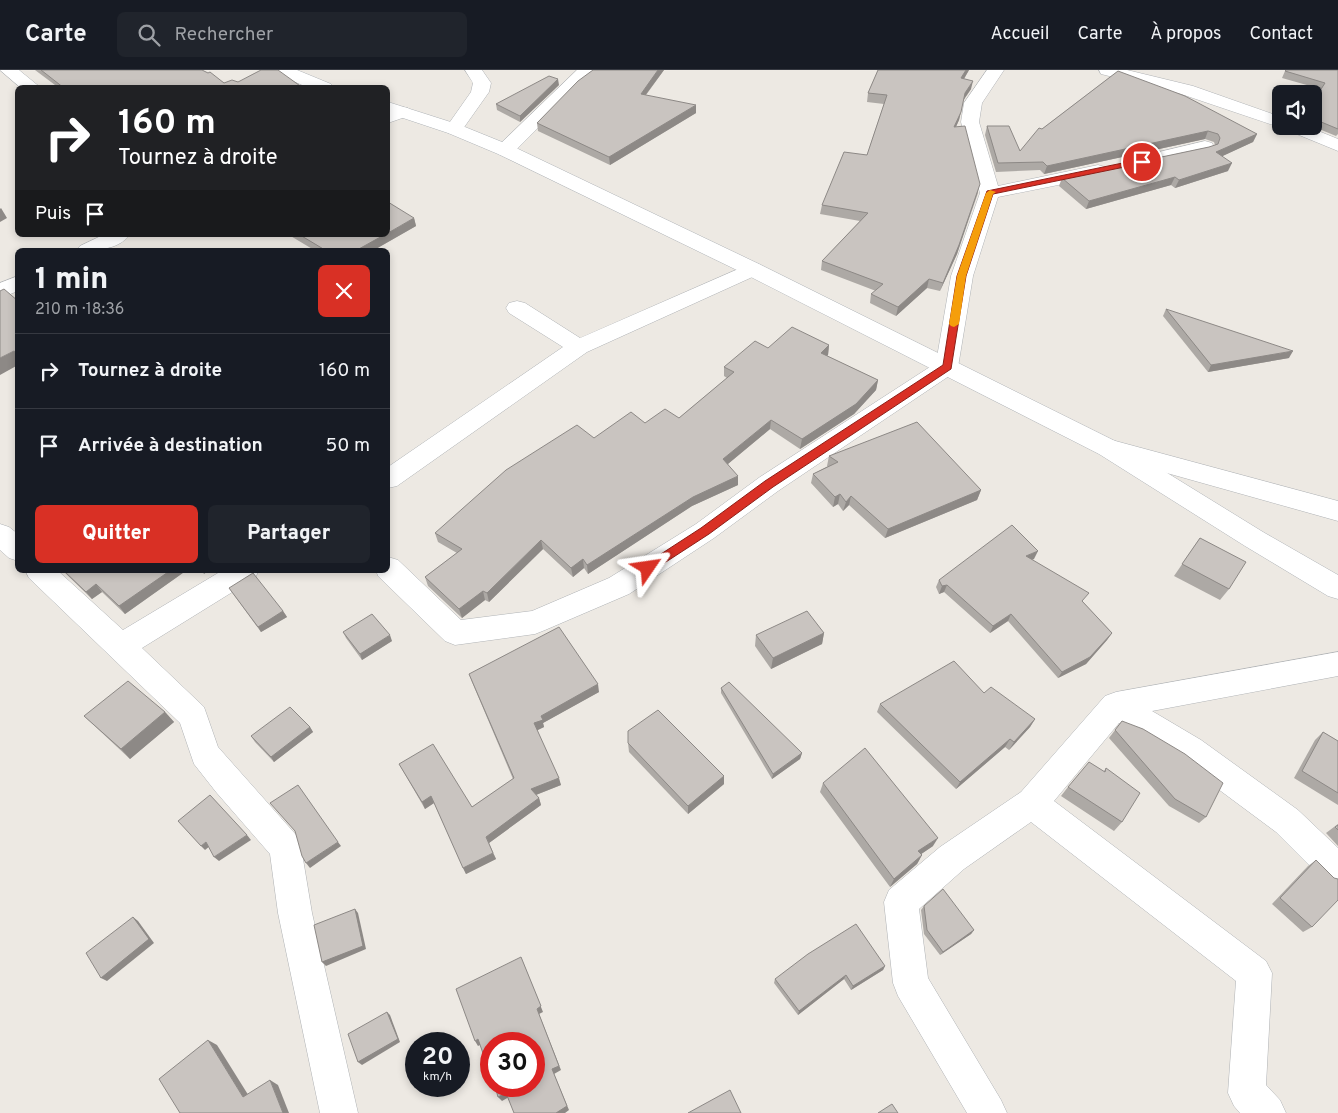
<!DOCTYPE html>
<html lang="fr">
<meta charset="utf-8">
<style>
body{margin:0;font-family:Overpass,sans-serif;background:#20242c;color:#f1f3f6;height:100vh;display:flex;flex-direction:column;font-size:19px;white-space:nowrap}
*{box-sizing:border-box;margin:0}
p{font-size:16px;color:#9ea1a6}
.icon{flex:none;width:28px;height:28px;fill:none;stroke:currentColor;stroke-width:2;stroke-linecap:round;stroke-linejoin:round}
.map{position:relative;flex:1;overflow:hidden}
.drawer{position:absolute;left:15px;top:178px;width:375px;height:325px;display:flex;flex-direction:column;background:#171b24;border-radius:8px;box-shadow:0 2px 8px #0003}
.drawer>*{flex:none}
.banner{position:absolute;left:15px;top:15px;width:375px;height:152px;border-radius:8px;box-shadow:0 2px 8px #0003;background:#202124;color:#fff;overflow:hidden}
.controls{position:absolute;left:1272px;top:15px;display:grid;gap:10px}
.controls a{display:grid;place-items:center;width:50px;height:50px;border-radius:8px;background:#171b24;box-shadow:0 2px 8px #0003;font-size:25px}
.speed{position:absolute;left:405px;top:962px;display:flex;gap:10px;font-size:25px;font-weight:700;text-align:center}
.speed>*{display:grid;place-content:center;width:65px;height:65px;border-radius:50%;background:#171b24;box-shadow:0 2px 8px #0003;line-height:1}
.speed small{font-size:12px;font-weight:400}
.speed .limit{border:8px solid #d22;background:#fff;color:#111}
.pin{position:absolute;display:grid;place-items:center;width:42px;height:42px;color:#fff;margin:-21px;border:2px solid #fff;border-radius:50%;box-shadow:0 1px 5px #0007}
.me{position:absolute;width:55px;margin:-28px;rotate:58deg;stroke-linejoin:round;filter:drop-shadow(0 0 4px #0008)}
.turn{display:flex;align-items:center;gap:18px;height:105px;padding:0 20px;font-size:22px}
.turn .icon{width:65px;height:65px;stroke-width:2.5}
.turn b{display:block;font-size:35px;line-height:42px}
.then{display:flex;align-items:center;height:48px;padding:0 20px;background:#0003;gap:10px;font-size:19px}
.round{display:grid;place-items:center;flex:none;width:52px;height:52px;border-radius:8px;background:#20242c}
.overview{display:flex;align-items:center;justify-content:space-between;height:85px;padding:0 20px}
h1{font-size:30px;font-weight:800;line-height:38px}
.action{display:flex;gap:10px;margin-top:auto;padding:10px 20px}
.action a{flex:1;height:58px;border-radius:8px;background:#d93025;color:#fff;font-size:20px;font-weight:800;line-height:58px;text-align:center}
.action a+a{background:#20242c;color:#f1f3f6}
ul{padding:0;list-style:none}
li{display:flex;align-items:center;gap:15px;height:75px;padding:0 20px;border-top:1px solid #363941}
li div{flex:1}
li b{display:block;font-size:19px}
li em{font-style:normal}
header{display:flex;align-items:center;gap:30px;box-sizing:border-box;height:70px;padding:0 25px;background:#171b24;border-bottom:1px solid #363941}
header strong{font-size:24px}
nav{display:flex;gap:28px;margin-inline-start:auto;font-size:18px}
.search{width:350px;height:45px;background:#20242c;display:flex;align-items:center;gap:12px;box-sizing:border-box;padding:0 18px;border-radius:8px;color:#9ea1a6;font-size:19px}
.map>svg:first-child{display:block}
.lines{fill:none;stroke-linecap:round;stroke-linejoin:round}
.street-casing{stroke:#afb2b5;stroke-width:1}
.secondary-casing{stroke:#b0b4b8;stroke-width:1}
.street{fill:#fff;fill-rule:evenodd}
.secondary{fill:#fff;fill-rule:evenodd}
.wall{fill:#ada9a5}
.shaded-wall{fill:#8d8986}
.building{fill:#c9c4c0;stroke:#8d8986}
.route{fill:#d93025;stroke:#8d1f18}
.slow{fill:#f59e0b}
</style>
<header>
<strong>Carte</strong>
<div class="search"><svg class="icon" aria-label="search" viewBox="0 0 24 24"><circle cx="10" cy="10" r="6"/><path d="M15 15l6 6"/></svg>Rechercher</div>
<nav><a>Accueil</a><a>Carte</a><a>À propos</a><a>Contact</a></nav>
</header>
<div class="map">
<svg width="1338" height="1043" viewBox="0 0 1338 1043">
<rect width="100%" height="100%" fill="#ede9e3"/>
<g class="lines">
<defs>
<g id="street">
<path d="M 0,0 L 19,0 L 41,18 L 21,18 Z"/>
<path d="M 465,0 L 482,0 L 491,13 L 489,22 L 460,63 L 454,64 L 448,63 L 445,59 L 471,22 L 473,13 Z"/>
<path d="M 577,0 L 595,0 L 512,84 L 505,86 L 498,84 L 496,80 L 498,76 Z"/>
<path d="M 987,0 L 1004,0 L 982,33 L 979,52 L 998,116 L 1098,95 L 1105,97 L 1107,101 L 1105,105 L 1098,107 L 998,127 L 973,206 L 958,297 L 955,302 L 778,421 L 714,468 L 629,524 L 545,560 L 535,564 L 455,575 L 445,571 L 378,506 L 376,500 L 388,500 L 388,487 L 398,490 L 461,550 L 532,541 L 609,508 L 696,454 L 760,407 L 936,293 L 951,206 L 980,123 L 961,52 L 964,33 Z"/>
<path d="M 1099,0 L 1127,0 L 1193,16 L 1281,47 L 1281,56 L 1306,56 L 1338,69 L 1338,81 L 1282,58 L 1181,24 L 1101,4 Z"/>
<path d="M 402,37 L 408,38 L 411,42 L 408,46 L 388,53 L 388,42 Z"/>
<path d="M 1205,71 L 1212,73 L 1214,77 L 1212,81 L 1141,98 L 1134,96 L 1132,92 L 1134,88 Z"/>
<path d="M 103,165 L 129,165 C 118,181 94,180 77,180 L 80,176 Z"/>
<path d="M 752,193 L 759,194 L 762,199 L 759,204 L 587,282 L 397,416 L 388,418 L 388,397 L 563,277 L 509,243 L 506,238 L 509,233 L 517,231 L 525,233 L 580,268 Z"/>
<path d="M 18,206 L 18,221 L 0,228 L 0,213 Z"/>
<path d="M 1108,369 L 1338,431 L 1338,451 L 1099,384 L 1096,378 L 1099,372 Z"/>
<path d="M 0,454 L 9,457 L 18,464 L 18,491 L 9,488 L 0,480 Z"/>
<path d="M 25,500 L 57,500 L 123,560 L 223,500 L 259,500 L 255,508 L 142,578 L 204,637 L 218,677 L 297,766 L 301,777 L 312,843 L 358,1043 L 320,1043 L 278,843 L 270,784 L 216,722 L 194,694 L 180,653 L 29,508 Z"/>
<path d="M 1338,582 L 1338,606 L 1152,641 L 1201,670 L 1298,740 L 1338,778 L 1338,817 L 1326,812 L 1276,762 L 1179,690 L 1119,653 L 1054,731 L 1266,891 L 1272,903 L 1266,1015 L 1280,1030 L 1286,1043 L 1240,1043 L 1234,1036 L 1228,1023 L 1236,911 L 1031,752 L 964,799 L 919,839 L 928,908 L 1001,1030 L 1007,1043 L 967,1043 L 898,926 L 893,913 L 884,832 L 889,820 L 940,777 L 1021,722 L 1105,626 L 1116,622 Z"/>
</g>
<g id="secondary">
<path d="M 275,0 L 297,0 L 331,14 L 333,18 L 309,18 L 277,4 Z"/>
<path d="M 388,32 L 460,55 L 512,76 L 759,194 L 1117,372 L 1263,462 L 1338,505 L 1338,529 L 1328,526 L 1245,476 L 1099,384 L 745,204 L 498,84 L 448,63 L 388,43 Z"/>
</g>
</defs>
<!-- street casing -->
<use href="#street" class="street-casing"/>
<!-- secondary casing -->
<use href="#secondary" class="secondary-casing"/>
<!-- street -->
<use href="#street" class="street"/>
<!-- secondary -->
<use href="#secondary" class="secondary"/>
</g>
<!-- wall -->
<g class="wall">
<path d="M 35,0 L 202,0 L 224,13 L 238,12 L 303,18 L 59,18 Z"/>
<path d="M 593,0 L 664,0 L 646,25 L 696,43 L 610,95 L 538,61 L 537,53 Z"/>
<path d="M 878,0 L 969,0 L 964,9 L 971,19 L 963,31 L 959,50 L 956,57 L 978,123 L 957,184 L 940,221 L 927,218 L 896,246 L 870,233 L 871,224 L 876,221 L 821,200 L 822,191 L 860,151 L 820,144 L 822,135 L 867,85 L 884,34 L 867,32 L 868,23 Z"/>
<path d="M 1338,0 L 1338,64 L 1336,66 L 1312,56 L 1314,56 L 1314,30 L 1321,19 L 1282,8 L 1285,1 Z"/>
<path d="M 1118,1 L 1257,64 L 1253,72 L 1222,86 L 1228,101 L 1175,118 L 1171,115 L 1086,139 L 1059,116 L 1062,108 L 1209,77 L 1215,75 L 1214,72 L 1205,69 L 1044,104 L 1040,100 L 996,102 L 985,65 L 987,56 L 1020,81 L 1042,59 Z"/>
<path d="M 559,15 L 520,52 L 497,40 L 496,34 Z"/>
<path d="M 414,148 L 416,156 L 374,180 L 314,180 L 289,165 L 388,165 Z"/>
<path d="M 1166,239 L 1289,288 L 1208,302 L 1163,246 Z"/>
<path d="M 829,275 L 828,285 L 827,286 L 878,310 L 876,320 L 854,344 L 800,379 L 770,359 L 728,394 L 738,415 L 692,436 L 588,504 L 584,498 L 573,507 L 543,479 L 489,532 L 485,530 L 462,548 L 428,516 L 425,507 L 457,483 L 438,472 L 435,463 L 594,368 L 645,353 L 679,348 L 727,308 L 724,306 L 724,297 L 768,278 Z"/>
<path d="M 829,386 L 981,420 L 977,430 L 885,468 L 849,435 L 843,441 L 838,434 L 833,437 L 811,413 L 813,404 L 828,396 L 827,396 Z"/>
<path d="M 1200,468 L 1229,519 L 1220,530 L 1174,506 Z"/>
<path d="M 1034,489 L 1032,490 L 1083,532 L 1112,563 L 1107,570 L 1086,594 L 1058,608 L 1008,551 L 990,563 L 944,522 L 939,524 L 936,517 L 939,510 Z"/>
<path d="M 62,500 L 187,500 L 125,544 L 102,522 L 92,529 Z"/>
<path d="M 229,518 L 283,541 L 287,547 L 261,562 Z"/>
<path d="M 343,562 L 392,571 L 362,590 L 346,568 Z"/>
<path d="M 824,563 L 822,574 L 771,599 L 755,576 L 756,565 Z"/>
<path d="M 469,604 L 599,622 L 543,653 L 544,657 L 537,660 L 561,715 L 536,725 L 539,728 L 541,735 L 489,773 L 496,789 L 466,804 L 434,733 L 425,739 L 399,694 L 472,737 L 513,709 L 472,612 Z"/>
<path d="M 721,618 L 802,683 L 800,689 L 772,709 L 721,623 Z"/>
<path d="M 984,623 L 1035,649 L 1030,657 L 1009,680 L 1005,677 L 956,719 L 877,642 L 880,634 Z"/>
<path d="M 165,642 L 174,652 L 130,689 L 84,646 Z"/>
<path d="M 1122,651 L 1206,747 L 1199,753 L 1169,736 L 1109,668 Z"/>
<path d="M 310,657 L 313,662 L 274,692 L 255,672 L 251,666 Z"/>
<path d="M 1323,662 L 1338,671 L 1338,735 L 1294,708 L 1315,670 Z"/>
<path d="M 628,673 L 724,706 L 724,714 L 688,744 L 629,682 Z"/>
<path d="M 1106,698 L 1122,752 L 1114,761 L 1061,726 L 1068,717 L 1104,701 Z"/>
<path d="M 823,713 L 933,776 L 921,784 L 922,785 L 917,794 L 890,817 L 820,722 Z"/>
<path d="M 1338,754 L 1338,776 L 1326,763 Z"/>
<path d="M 1316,790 L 1312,857 L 1303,862 L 1272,834 L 1308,796 Z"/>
<path d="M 924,836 L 974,860 L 971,864 L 940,885 L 924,864 L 921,840 Z"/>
<path d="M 885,896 L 883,900 L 851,920 L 844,909 L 798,945 L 774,913 L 775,909 Z"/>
</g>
<!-- shaded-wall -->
<g class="shaded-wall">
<path d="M 658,0 L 664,0 L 641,31 L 641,24 Z"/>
<path d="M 966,0 L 969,0 L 959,17 L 961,8 Z"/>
<path d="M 558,9 L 559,15 L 520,52 L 520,46 Z"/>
<path d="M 973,11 L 971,19 L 962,32 L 965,23 Z"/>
<path d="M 696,35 L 696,43 L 610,95 L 609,87 Z"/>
<path d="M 961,42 L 959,50 L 952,65 L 954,57 Z"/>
<path d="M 1208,61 L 1205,69 L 1044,104 L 1047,96 Z"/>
<path d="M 1257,64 L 1253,72 L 1212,91 L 1216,82 Z"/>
<path d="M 1232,93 L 1228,101 L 1175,118 L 1179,110 Z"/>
<path d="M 1175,107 L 1171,115 L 1086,139 L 1089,131 Z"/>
<path d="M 980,114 L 957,184 L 940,221 L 943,213 Z"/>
<path d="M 1,138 L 7,148 L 0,152 L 0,139 Z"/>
<path d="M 414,148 L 416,156 L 374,180 L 357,180 L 384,165 L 388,165 L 388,163 Z"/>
<path d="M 929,209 L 927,218 L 896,246 L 898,237 Z"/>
<path d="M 829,275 L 828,285 L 819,293 L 821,283 Z"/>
<path d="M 14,281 L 18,286 L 18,295 L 0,305 L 0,288 Z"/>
<path d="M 1293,281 L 1289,288 L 1208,302 L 1211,295 Z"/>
<path d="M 878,310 L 876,320 L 854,344 L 800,379 L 802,369 Z"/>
<path d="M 771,350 L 770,359 L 723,398 L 723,389 Z"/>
<path d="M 738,406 L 738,415 L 692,436 L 588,504 L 587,495 L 693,427 Z"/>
<path d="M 981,420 L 977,430 L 885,468 L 888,459 Z"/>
<path d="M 840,424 L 838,434 L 833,437 L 835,427 Z"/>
<path d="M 851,426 L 849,435 L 843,441 L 846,432 Z"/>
<path d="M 541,470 L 543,479 L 489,532 L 487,523 Z"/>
<path d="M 1038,481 L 1034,489 L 1022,493 L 1026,486 Z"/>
<path d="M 583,489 L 584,498 L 573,507 L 571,498 Z"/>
<path d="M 171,500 L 187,500 L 125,544 L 119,536 Z"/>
<path d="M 202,500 L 209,500 L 204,504 Z"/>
<path d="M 96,514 L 102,522 L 92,529 L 86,522 Z"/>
<path d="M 947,515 L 944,522 L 939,524 L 942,516 Z"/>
<path d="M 483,521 L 485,530 L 462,548 L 459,539 Z"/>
<path d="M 283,541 L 287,547 L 261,562 L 258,557 Z"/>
<path d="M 1011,544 L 1008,551 L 990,563 L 993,556 Z"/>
<path d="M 824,563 L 822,574 L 771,599 L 773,588 Z"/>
<path d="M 1112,563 L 1107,570 L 1086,594 L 1058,608 L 1062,602 Z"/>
<path d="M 390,565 L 392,571 L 362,590 L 360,584 Z"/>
<path d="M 598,614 L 599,622 L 543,653 L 544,657 L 536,661 L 534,653 L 541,646 Z"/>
<path d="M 165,642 L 174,652 L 130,689 L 121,679 Z"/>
<path d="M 1035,649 L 1030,657 L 1009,680 L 1014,672 Z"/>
<path d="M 310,657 L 313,662 L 274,692 L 271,687 Z"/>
<path d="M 1010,669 L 1005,677 L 956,719 L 960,712 Z"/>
<path d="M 802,683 L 800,689 L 772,709 L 773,704 Z"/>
<path d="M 724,706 L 724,714 L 688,744 L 688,736 Z"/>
<path d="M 559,708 L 561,715 L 533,726 L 531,719 Z"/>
<path d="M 431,726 L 434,733 L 425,739 L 422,732 Z"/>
<path d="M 539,728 L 541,735 L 489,773 L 486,767 Z"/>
<path d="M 247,765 L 251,770 L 219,791 L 214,787 Z"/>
<path d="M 938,768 L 933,776 L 914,789 L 918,781 Z"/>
<path d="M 206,772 L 210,776 L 205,780 L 201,776 Z"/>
<path d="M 338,772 L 341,776 L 310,798 L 306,793 Z"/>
<path d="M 493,783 L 496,789 L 466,804 L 463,798 Z"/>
<path d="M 922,785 L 917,794 L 890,817 L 894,809 Z"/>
<path d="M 355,839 L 358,843 L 366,879 L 326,896 L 322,892 Z"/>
<path d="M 133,847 L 138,851 L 154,873 L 107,911 L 101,908 Z"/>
<path d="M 974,860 L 971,864 L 940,885 L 943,882 Z"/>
<path d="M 521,887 L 543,942 L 539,944 L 561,1000 L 554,1004 L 569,1040 L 565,1043 L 556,1043 L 552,999 L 537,939 Z"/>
<path d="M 885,896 L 883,900 L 851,920 L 853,916 Z"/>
<path d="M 846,905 L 844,909 L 798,945 L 799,941 Z"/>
<path d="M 387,942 L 390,945 L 400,972 L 362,995 L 358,992 Z"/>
<path d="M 478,969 L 482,974 L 478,976 L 475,971 Z"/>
<path d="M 208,970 L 217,975 L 252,1031 L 243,1027 Z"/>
<path d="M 270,1010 L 278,1015 L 289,1043 L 283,1043 Z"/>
<path d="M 506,1023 L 509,1027 L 502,1031 L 498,1027 Z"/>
</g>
<!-- building -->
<g class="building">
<path d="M 41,0 L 202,0 L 208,3 L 210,2 L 224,13 L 232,10 L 238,12 L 261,0 L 278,0 L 303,18 L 64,18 Z"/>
<path d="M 593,0 L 658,0 L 641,24 L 696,35 L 609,87 L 537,53 L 578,11 Z"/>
<path d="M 878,0 L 966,0 L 961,8 L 973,11 L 965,23 L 961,42 L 954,57 L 965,56 L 980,114 L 959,175 L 943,213 L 929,209 L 898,237 L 871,224 L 883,214 L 822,191 L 868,143 L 822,135 L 844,82 L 867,85 L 887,25 L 868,23 Z"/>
<path d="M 1286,0 L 1338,0 L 1338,59 L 1314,49 L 1314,30 L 1325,13 L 1285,1 Z"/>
<path d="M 1118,1 L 1185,26 L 1257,64 L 1216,82 L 1232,93 L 1179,110 L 1175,107 L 1089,131 L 1062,108 L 1209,77 L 1218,74 L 1220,68 L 1218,64 L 1208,61 L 1047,96 L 1043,92 L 998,93 L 987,56 L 1009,56 L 1020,81 L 1039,58 L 1042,59 Z"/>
<path d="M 549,6 L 558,9 L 520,46 L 496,34 Z"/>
<path d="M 388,132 L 414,148 L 388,163 Z"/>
<path d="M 300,165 L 384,165 L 357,180 L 325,180 Z"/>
<path d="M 4,219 L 18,231 L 18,284 L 14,281 L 0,288 L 0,221 Z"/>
<path d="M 1166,239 L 1293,281 L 1211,295 Z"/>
<path d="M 792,257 L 829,275 L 821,283 L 878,310 L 856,334 L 802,369 L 771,350 L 723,389 L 738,406 L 693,427 L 587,495 L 583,489 L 571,498 L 541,470 L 487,523 L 483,521 L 459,539 L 425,507 L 462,479 L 435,463 L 506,400 L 577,355 L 594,368 L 631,342 L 645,353 L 665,339 L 679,348 L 734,302 L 724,297 L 755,271 L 768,278 Z"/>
<path d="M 917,352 L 981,420 L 888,459 L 851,426 L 846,432 L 840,424 L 835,427 L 813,404 L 838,392 L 829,386 Z"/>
<path d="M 1012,455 L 1038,481 L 1026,486 L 1089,523 L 1082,531 L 1112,563 L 1090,587 L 1062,602 L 1011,544 L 993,556 L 947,515 L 942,516 L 939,510 Z"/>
<path d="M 1200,468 L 1246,492 L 1229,519 L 1182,494 Z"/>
<path d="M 63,500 L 171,500 L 119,536 L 96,514 L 86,522 Z"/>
<path d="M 253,503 L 283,541 L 258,557 L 229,518 Z"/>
<path d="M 807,541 L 824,563 L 773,588 L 756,565 Z"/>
<path d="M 372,544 L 390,565 L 360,584 L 343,562 Z"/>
<path d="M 559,557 L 598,614 L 541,646 L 543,650 L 534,653 L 559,708 L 531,719 L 539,728 L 486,767 L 493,783 L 463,798 L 431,726 L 422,732 L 399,694 L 433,674 L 472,737 L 514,708 L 469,604 Z"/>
<path d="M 954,591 L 984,623 L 991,617 L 1035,649 L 1014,672 L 1010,669 L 960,712 L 880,634 Z"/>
<path d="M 128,611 L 165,642 L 121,679 L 84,646 Z"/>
<path d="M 729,612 L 802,683 L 773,704 L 721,618 Z"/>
<path d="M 290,637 L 310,657 L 271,687 L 251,666 Z"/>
<path d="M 658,640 L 724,706 L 688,736 L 628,673 L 628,661 Z"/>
<path d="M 1122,651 L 1143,659 L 1185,684 L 1223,713 L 1206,747 L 1175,729 L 1115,660 Z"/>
<path d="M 1323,662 L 1338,671 L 1338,723 L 1302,701 Z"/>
<path d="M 865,678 L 938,768 L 918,781 L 922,785 L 894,809 L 823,713 Z"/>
<path d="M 1089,692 L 1105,702 L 1106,698 L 1140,723 L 1122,752 L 1068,717 Z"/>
<path d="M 298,715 L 338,772 L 306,793 L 302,786 L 295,761 L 270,733 Z"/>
<path d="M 210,725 L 247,765 L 214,787 L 206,772 L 201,776 L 178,751 Z"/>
<path d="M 1338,755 L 1338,760 L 1335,757 Z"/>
<path d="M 1316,790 L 1334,808 L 1338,809 L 1338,830 L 1312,857 L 1280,828 Z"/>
<path d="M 943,819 L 974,860 L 943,882 L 927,860 L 924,836 Z"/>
<path d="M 355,839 L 363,876 L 322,892 L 314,855 Z"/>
<path d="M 133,847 L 149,869 L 101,908 L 86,883 Z"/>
<path d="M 856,854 L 885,896 L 853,916 L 846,905 L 799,941 L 775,909 L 808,884 Z"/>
<path d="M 521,887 L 541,936 L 537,939 L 559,996 L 552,999 L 567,1036 L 556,1043 L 514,1043 L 506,1023 L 498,1027 L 495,1016 L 534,1016 L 534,974 L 491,974 L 491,1006 L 478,969 L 475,971 L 456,919 Z"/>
<path d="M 387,942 L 398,969 L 358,992 L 348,964 Z"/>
<path d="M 208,970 L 243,1027 L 270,1010 L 283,1043 L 180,1043 L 159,1009 Z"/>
<path d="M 730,1020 L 741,1043 L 688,1043 Z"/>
<path d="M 892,1034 L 898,1043 L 878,1043 Z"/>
</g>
<!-- route -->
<path class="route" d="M 1142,89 L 1145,92 L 1144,93 L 993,124 L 966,206 L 951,299 L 773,417 L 709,464 L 652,501 L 644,501 L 642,498 L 644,495 L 701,458 L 765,411 L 943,295 L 957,206 L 987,121 Z"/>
<!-- slow -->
<path class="slow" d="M 990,120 L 996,122 L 993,124 L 966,206 L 959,254 L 954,257 L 951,256 L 949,254 L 957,206 L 986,123 Z"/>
</svg>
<div class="controls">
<a><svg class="icon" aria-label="sound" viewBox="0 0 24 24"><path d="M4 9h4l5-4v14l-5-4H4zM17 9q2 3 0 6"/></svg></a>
</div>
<div class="speed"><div>20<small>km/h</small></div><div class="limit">30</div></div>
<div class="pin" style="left:1142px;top:92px;background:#d93025"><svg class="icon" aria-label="arrive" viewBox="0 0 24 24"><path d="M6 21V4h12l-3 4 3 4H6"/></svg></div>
<svg class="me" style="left:648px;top:498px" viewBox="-20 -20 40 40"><path d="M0-17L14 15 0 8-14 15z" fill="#d93025" stroke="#fff" stroke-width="4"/></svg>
<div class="banner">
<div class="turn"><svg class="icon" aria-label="right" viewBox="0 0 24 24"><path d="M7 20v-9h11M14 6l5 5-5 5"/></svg><div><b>160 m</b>Tournez à droite</div></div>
<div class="then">Puis<svg class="icon" aria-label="arrive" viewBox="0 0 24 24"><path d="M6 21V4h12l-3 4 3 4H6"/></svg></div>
</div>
<section class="drawer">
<div class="overview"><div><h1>1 min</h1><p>210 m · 18:36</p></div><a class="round" style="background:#d93025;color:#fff"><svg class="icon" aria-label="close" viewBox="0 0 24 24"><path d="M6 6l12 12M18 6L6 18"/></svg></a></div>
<ul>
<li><svg class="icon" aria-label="right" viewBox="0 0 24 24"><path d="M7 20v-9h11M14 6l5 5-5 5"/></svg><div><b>Tournez à droite</b></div><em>160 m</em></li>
<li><svg class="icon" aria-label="arrive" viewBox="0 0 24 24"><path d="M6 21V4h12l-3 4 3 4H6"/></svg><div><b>Arrivée à destination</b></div><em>50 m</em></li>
</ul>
<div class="action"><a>Quitter</a><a>Partager</a></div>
</section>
</div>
